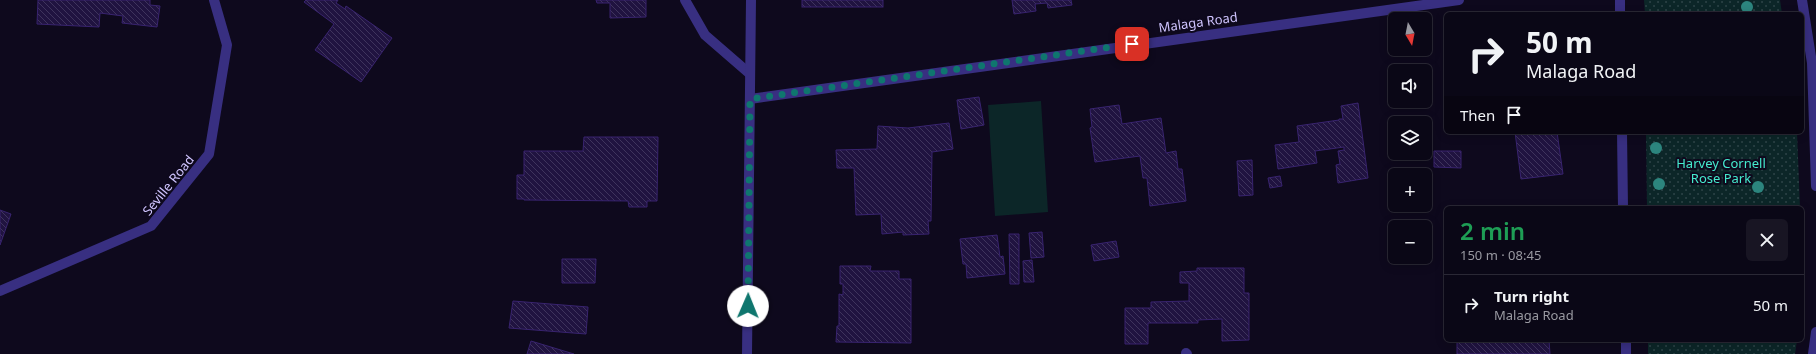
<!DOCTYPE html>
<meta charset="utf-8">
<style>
body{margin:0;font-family:"Noto Sans",sans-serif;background:#181523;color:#f1f3f6;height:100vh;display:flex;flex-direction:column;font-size:15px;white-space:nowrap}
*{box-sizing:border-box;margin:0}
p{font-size:13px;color:#9999a1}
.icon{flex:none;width:22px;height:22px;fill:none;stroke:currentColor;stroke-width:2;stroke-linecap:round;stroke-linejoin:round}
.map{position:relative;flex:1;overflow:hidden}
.sheet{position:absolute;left:1444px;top:206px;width:360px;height:136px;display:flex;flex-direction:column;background:#0a0716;border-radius:6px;box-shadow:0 2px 10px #0003,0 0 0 1px #2a2835}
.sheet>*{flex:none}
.guide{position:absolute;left:1444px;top:12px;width:360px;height:122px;border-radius:6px;box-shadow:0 2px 10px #0003,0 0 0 1px #2a2835;background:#0a0716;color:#f1f3f6;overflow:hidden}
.needle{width:26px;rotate:170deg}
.fabs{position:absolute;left:1388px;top:12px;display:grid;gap:8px}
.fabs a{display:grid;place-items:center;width:44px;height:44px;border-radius:6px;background:#0a0716;box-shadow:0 2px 10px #0003,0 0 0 1px #2a2835;font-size:20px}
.pin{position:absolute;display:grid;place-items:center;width:34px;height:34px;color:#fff;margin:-17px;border-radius:8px;box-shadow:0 2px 6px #0006}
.me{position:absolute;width:44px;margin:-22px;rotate:1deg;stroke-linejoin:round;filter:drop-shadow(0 0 3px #0008)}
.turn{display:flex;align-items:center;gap:14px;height:84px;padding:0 16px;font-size:18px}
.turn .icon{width:52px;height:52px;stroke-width:2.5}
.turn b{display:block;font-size:28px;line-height:34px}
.then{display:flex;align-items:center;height:38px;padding:0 16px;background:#0003;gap:8px;font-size:15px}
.round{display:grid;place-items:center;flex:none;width:42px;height:42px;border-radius:6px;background:#181523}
.overview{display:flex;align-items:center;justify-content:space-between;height:68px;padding:0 16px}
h1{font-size:24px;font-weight:600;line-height:30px;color:#1e9e55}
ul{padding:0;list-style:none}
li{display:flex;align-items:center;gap:12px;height:60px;padding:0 16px;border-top:1px solid #2a2835}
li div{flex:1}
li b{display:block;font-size:15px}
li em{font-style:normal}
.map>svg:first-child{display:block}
.grass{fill:#0c2628}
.park{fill:url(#park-dots)}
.building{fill:url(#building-back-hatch);stroke:#38236f}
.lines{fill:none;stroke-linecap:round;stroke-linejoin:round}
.minor{stroke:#382f81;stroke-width:10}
.tree{fill:#2c857e}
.route{stroke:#0f766e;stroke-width:7;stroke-dasharray:0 12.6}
.labels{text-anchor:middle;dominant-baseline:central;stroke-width:4;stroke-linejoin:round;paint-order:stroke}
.street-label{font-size:13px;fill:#d0c5ff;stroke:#0e091d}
.park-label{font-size:13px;fill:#45ebce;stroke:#0e091d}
</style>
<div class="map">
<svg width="1816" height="354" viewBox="0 0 1816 354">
<defs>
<pattern id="park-dots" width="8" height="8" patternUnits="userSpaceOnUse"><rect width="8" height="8" fill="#0c2628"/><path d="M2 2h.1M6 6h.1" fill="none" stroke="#2e4448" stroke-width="1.8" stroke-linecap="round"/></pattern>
<pattern id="building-back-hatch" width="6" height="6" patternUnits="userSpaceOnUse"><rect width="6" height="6" fill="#201340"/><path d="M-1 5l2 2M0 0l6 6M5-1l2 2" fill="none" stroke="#3f345d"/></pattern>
</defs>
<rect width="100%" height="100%" fill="#0e091d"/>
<!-- grass -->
<path class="grass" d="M 1041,101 L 1048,212 L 995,216 L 988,105 Z"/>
<!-- park -->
<g class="park">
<path d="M 1644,0 L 1780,0 L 1782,14 L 1645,14 Z"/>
<path d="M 1646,132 L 1797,132 L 1800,208 L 1647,208 Z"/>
<path d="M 1648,340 L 1797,340 L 1795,354 L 1648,354 Z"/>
</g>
<!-- building -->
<g class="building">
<path d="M 38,0 L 150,0 L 150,5 L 160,6 L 157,27 L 122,23 L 123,16 L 100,13 L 99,27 L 37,24 Z"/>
<path d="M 306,0 L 338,0 L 336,3 L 345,9 L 346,6 L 392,38 L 361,82 L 315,50 L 334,24 L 304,2 Z"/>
<path d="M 596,0 L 646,0 L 646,17 L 610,18 L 610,3 L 597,3 Z"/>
<rect x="802" y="0" width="81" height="7"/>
<path d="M 1012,0 L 1071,0 L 1072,5 L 1048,8 L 1047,3 L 1035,4 L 1036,11 L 1014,14 Z"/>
<path d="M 979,97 L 984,125 L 961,129 L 957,100 Z"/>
<path d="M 1358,103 L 1368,178 L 1338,183 L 1336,165 L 1340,164 L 1338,151 L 1344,150 L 1344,147 L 1315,151 L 1317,163 L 1278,169 L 1275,145 L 1299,142 L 1297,126 L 1339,120 L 1339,119 L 1343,119 L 1341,106 Z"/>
<path d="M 1119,105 L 1122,124 L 1161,118 L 1166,153 L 1176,151 L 1178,169 L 1182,169 L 1186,201 L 1150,206 L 1147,178 L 1143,178 L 1140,156 L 1095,162 L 1090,128 L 1092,127 L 1090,109 Z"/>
<path d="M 949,123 L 953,149 L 932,152 L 931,221 L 928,221 L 929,234 L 903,235 L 903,232 L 882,234 L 881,214 L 856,215 L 854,168 L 837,168 L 836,150 L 877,149 L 878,126 L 908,128 Z"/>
<path d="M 1515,132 L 1557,132 L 1563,174 L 1521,179 Z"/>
<path d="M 584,137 L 658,137 L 657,201 L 647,201 L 647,207 L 629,207 L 628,201 L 524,200 L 524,199 L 517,199 L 517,175 L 524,175 L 524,151 L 583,151 Z"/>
<path d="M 1434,151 L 1461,151 L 1461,168 L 1434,167 Z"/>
<path d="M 1252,160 L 1253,195 L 1239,196 L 1237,161 Z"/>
<path d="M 1280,176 L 1282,186 L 1270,188 L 1268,178 Z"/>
<path d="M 0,210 L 11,214 L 0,245 Z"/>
<path d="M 1042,232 L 1044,257 L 1031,258 L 1029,233 Z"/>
<path d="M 1009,234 L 1019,234 L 1019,284 L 1010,284 Z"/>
<path d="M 997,235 L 1000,257 L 1003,256 L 1005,274 L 967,278 L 966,264 L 963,264 L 960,239 Z"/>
<path d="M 1116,241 L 1119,257 L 1094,261 L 1091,245 Z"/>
<path d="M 562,259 L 596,259 L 595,283 L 562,283 Z"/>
<path d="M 1032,260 L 1034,282 L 1024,282 L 1023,261 Z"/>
<path d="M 840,266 L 871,266 L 870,271 L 899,271 L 899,279 L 911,279 L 911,343 L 836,342 L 837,326 L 839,326 L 839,294 L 843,295 L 843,284 L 840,284 Z"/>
<path d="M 1197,268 L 1244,268 L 1244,293 L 1249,293 L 1249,340 L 1222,341 L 1222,319 L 1198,320 L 1198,323 L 1148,323 L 1148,344 L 1125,344 L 1125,308 L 1151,308 L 1151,302 L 1189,301 L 1189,283 L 1180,283 L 1180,272 L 1197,271 Z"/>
<path d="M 513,301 L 588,307 L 586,334 L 509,328 Z"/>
<path d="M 1457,340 L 1549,340 L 1550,354 L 1457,354 Z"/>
<path d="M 531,341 L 574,354 L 527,354 Z"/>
</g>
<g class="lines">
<!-- minor -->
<g class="minor">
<path d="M 685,0 L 705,35 L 750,74"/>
<path d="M 1620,0 L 1620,14"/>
<path d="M 1802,0 L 1812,63 L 1816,186"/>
<path d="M 750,99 L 1459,0"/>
<path d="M 1622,132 L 1623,208"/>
<path d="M 0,291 L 151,226 L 209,154 L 227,45 L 214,0"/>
<path d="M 1626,340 L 1626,354"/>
<path d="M 1186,353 L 1187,354"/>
<path d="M 747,354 L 751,0"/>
<path d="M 1813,354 L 1816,332"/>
</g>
</g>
<!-- trees -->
<g class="tree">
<circle cx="1747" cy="7" r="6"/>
<circle cx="1656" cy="148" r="6"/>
<circle cx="1659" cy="184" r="6"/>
<circle cx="1758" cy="187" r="6"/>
</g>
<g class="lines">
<!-- route -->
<path class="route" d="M 748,306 L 750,99 L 1132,44"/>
</g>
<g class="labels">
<!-- street labels -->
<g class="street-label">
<text transform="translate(1198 22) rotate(-8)">Malaga Road</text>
<text transform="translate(168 185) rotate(-51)">Seville Road</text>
</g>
<!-- park labels -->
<g class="park-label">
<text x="1721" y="163">Harvey Cornell<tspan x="1721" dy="15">Rose Park</tspan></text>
</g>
</g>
</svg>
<div class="fabs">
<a><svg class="needle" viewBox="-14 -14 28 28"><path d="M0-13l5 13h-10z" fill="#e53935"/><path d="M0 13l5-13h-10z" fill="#9999a1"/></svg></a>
<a><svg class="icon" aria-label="sound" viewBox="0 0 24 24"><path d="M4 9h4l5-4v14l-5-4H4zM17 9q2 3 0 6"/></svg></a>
<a><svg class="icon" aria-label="layers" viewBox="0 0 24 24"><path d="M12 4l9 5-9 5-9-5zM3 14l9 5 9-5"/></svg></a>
<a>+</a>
<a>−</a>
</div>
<div class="pin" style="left:1132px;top:44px;background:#d93025"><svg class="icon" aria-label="arrive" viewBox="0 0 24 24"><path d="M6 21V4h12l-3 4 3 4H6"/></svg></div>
<svg class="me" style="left:748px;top:306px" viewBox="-20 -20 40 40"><circle r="19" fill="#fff"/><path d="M0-13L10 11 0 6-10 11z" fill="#0f766e"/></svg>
<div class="guide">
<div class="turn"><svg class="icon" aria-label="right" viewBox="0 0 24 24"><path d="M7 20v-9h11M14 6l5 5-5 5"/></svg><div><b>50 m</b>Malaga Road</div></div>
<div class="then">Then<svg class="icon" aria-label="arrive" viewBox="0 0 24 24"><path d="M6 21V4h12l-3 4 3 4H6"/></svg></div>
</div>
<section class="sheet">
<div class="overview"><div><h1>2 min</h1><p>150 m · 08:45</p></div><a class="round"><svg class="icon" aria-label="close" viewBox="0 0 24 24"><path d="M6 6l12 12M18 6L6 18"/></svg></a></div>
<ul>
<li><svg class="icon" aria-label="right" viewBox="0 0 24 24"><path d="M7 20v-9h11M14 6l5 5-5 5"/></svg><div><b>Turn right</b><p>Malaga Road</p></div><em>50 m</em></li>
</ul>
</section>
</div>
